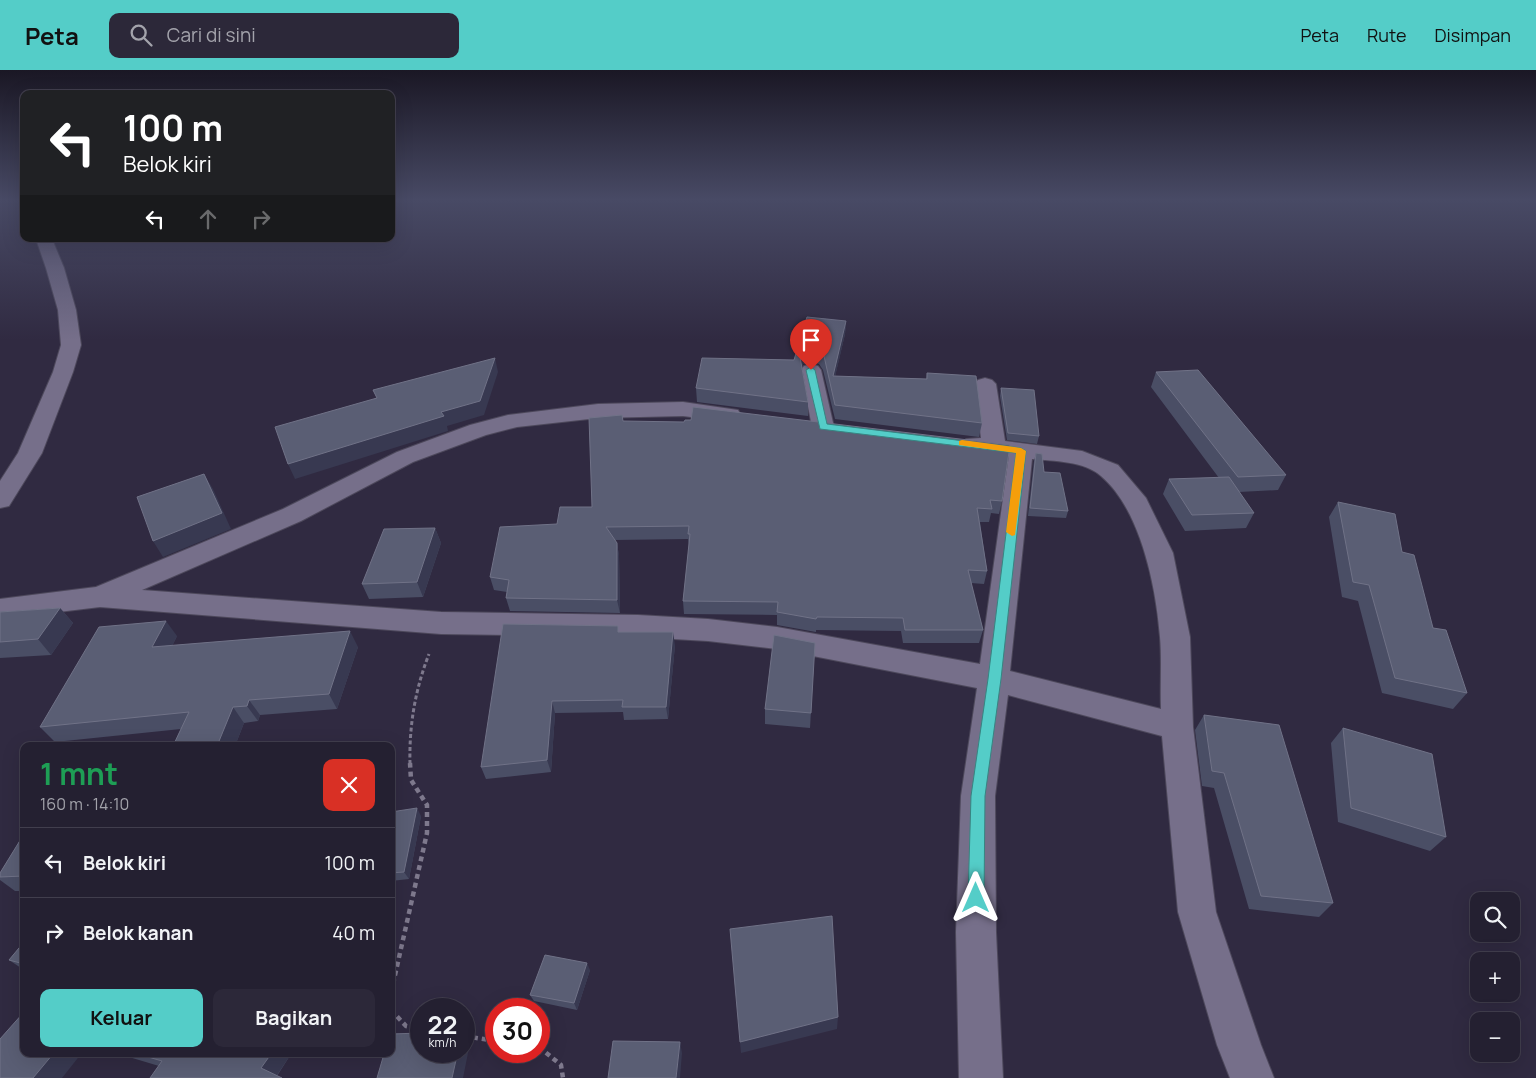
<!DOCTYPE html>
<html lang="id">
<meta charset="utf-8">
<style>
body{margin:0;font-family:Manrope,sans-serif;background:#2c2839;color:#f1f3f6;height:100vh;display:flex;flex-direction:column;font-size:19px;white-space:nowrap}
*{box-sizing:border-box;margin:0}
p{font-size:16px;color:#a3a3ab}
.icon{flex:none;width:28px;height:28px;fill:none;stroke:currentColor;stroke-width:2;stroke-linecap:round;stroke-linejoin:round}
.map{position:relative;flex:1;overflow:hidden}
.panel{position:absolute;left:20px;top:672px;width:375px;height:315px;display:flex;flex-direction:column;background:#242031;border-radius:10px;box-shadow:0 5px 20px #0002,0 0 0 1px #413e4d}
.panel>*{flex:none}
.hud{position:absolute;left:20px;top:20px;width:375px;height:152px;border-radius:10px;box-shadow:0 5px 20px #0002,0 0 0 1px #413e4d;background:#202124;color:#fff;overflow:hidden}
.buttons{position:absolute;left:1470px;top:822px;display:grid;gap:10px}
.buttons a{display:grid;place-items:center;width:50px;height:50px;border-radius:10px;background:#242031;box-shadow:0 5px 20px #0002,0 0 0 1px #413e4d;font-size:25px}
.speed{position:absolute;left:410px;top:928px;display:flex;gap:10px;font-size:25px;font-weight:700;text-align:center}
.speed>*{display:grid;place-content:center;width:65px;height:65px;border-radius:50%;background:#242031;box-shadow:0 5px 20px #0002,0 0 0 1px #413e4d;line-height:1}
.speed small{font-size:12px;font-weight:400}
.speed .limit{border:8px solid #d22;background:#fff;color:#111}
.pin{position:absolute;display:grid;place-items:center;width:42px;height:42px;color:#fff;margin:-51px -21px;border-radius:50% 50% 50% 0;rotate:-45deg;box-shadow:0 0 5px #0007}
.pin .icon{rotate:45deg}
.me{position:absolute;width:55px;margin:-28px;rotate:0deg;stroke-linejoin:round;filter:drop-shadow(0 0 4px #0008)}
.turn{display:flex;align-items:center;gap:18px;height:105px;padding:0 20px;font-size:22px}
.turn .icon{width:65px;height:65px;stroke-width:2.5}
.turn b{display:block;font-size:35px;line-height:42px}
.lanes{display:flex;align-items:center;height:48px;padding:0 20px;background:#0003;justify-content:center;gap:25px;direction:ltr}
.lanes .off{opacity:.35}
.round{display:grid;place-items:center;flex:none;width:52px;height:52px;border-radius:10px;background:#2c2839}
.overview{display:flex;align-items:center;justify-content:space-between;height:85px;padding:0 20px}
h1{font-size:30px;font-weight:700;line-height:38px;color:#1e9e55}
.action{display:flex;gap:10px;margin-top:auto;padding:10px 20px}
.action a{flex:1;height:58px;border-radius:10px;background:#54cdc8;color:#111;font-size:20px;font-weight:700;line-height:58px;text-align:center}
.action a+a{background:#2c2839;color:#f1f3f6}
ul{padding:0;list-style:none}
li{display:flex;align-items:center;gap:15px;height:70px;padding:0 20px;border-top:1px solid #413e4d}
li div{flex:1}
li b{display:block;font-size:19px}
li em{font-style:normal}
header{display:flex;align-items:center;gap:30px;box-sizing:border-box;height:70px;padding:0 25px;background:#54cdc8;color:#111}
header strong{font-size:24px}
nav{display:flex;gap:28px;margin-inline-start:auto;font-size:18px}
.search{width:350px;height:45px;background:#2c2839;display:flex;align-items:center;gap:12px;box-sizing:border-box;padding:0 18px;border-radius:10px;color:#a3a3ab;font-size:19px}
.map>svg:first-child{display:block}
.lines{fill:none;stroke-linecap:round;stroke-linejoin:round}
.minor-casing{stroke:#4d485b;stroke-width:2}
.tertiary-casing{stroke:#4d485b;stroke-width:2}
.path-far1{stroke:#7e798d;stroke-width:3;stroke-dasharray:4 2.5;stroke-linecap:butt}
.path{stroke:#7e798d;stroke-width:4.5;stroke-dasharray:5 4;stroke-linecap:butt}
.minor{fill:#766f8a;fill-rule:evenodd}
.tertiary{fill:#766f8a;fill-rule:evenodd}
.wall{fill:#4a4e65}
.shaded-wall{fill:#383951}
.building{fill:#5a5e74;stroke:#707287}
.route{fill:#54cdc8;stroke:#378582}
.slow{fill:#f59e0b}
</style>
<header>
<strong>Peta</strong>
<div class="search"><svg class="icon" aria-label="search" viewBox="0 0 24 24"><circle cx="10" cy="10" r="6"/><path d="M15 15l6 6"/></svg>Cari di sini</div>
<nav><a>Peta</a><a>Rute</a><a>Disimpan</a></nav>
</header>
<div class="map">
<svg width="1536" height="1008" viewBox="0 0 1536 1008">
<rect width="100%" height="100%" fill="#302a41"/>
<g class="lines">
<defs>
<g id="minor">
<path d="M 811,294 L 818,296 L 821,300 L 834,357 L 831,362 L 823,364 L 815,362 L 812,357 L 801,300 L 804,296 Z"/>
<path d="M 985,308 L 992,310 L 996,314 L 1005,371 L 1082,381 L 1118,395 L 1146,428 L 1173,483 L 1190,567 L 1193,657 L 1216,842 L 1261,975 L 1274,1008 L 1230,1008 L 1217,975 L 1178,842 L 1162,666 L 1008,625 L 995,726 L 996,862 L 1003,1008 L 959,1008 L 956,862 L 961,726 L 977,618 L 777,579 L 708,571 L 638,567 L 441,564 L 100,537 L 0,549 L 0,529 L 96,517 L 283,439 L 397,382 L 470,355 L 508,345 L 598,334 L 683,332 L 738,340 L 741,345 L 738,350 L 730,352 L 683,346 L 598,348 L 517,357 L 486,365 L 413,392 L 301,451 L 142,520 L 441,542 L 638,545 L 708,549 L 777,557 L 980,594 L 1009,385 L 966,379 L 962,374 L 966,369 L 981,368 L 974,314 L 978,310 ZM 1032,389 C 1054,391 1084,391 1101,406 C 1141,440 1156,517 1160,567 C 1162,591 1160,616 1161,639 L 1010,601 Z"/>
</g>
<path id="tertiary" d="M 36,169 L 52,169 L 64,198 L 76,240 L 81,275 L 73,302 L 42,383 L 9,436 L 0,438 L 0,411 L 18,383 L 53,302 L 61,275 L 58,240 L 46,198 Z"/>
</defs>
<!-- minor casing -->
<use href="#minor" class="minor-casing"/>
<!-- tertiary casing -->
<use href="#tertiary" class="tertiary-casing"/>
<!-- path-far1 -->
<path class="path-far1" d="M 410,694 C 409,656 415,620 429,584"/>
<!-- path -->
<g class="path">
<path d="M 391,923 L 427,763 L 427,735 L 411,710 L 410,693"/>
<path d="M 391,940 L 406,956 L 421,959"/>
<path d="M 464,966 L 496,971"/>
<path d="M 539,977 L 561,995 L 563,1008"/>
</g>
<!-- minor -->
<use href="#minor" class="minor"/>
<!-- tertiary -->
<use href="#tertiary" class="tertiary"/>
</g>
<!-- wall -->
<g class="wall">
<path d="M 846,251 L 845,264 L 835,306 L 926,309 L 927,303 L 982,353 L 979,367 L 835,349 L 823,300 L 819,294 L 812,292 L 803,294 L 802,297 L 808,332 L 808,346 L 697,332 L 696,318 L 794,290 Z"/>
<path d="M 1156,302 L 1286,405 L 1278,420 L 1239,422 L 1254,443 L 1246,458 L 1185,461 L 1163,424 L 1169,409 L 1219,408 L 1151,317 Z"/>
<path d="M 1001,318 L 1039,366 L 1037,374 L 1007,370 L 1000,326 Z"/>
<path d="M 623,351 L 1002,431 L 999,444 L 991,443 L 989,452 L 980,452 L 987,501 L 984,514 L 971,513 L 983,560 L 979,573 L 903,573 L 901,561 L 816,560 L 816,562 L 777,555 L 777,545 L 684,544 L 683,531 L 689,476 L 688,469 L 615,470 L 617,473 L 619,486 L 620,543 L 510,541 L 506,528 L 507,522 L 494,520 L 490,507 L 557,454 L 592,437 Z"/>
<path d="M 1036,383 L 1044,402 L 1068,441 L 1066,448 L 1028,446 L 1034,391 Z"/>
<path d="M 1338,432 L 1402,482 L 1433,558 L 1467,623 L 1453,639 L 1382,623 L 1358,531 L 1342,527 L 1329,447 Z"/>
<path d="M 435,458 L 441,473 L 423,527 L 369,529 L 362,514 Z"/>
<path d="M 60,538 L 73,553 L 51,585 L 0,588 L 0,542 Z"/>
<path d="M 619,562 L 675,575 L 668,649 L 624,650 L 623,642 L 555,643 L 551,702 L 486,709 L 481,697 Z"/>
<path d="M 177,566 L 172,576 L 358,577 L 337,639 L 260,645 L 258,651 L 244,653 L 235,676 L 173,676 L 181,659 L 55,672 L 40,657 Z"/>
<path d="M 815,573 L 810,658 L 765,654 L 765,639 Z"/>
<path d="M 1204,645 L 1333,833 L 1319,847 L 1249,839 L 1214,718 L 1202,716 L 1195,660 Z"/>
<path d="M 1343,658 L 1446,767 L 1430,781 L 1338,752 L 1331,673 Z"/>
<path d="M 391,742 L 421,746 L 409,809 L 391,811 Z"/>
<path d="M 24,764 L 24,821 L 15,821 L 0,810 L 0,803 Z"/>
<path d="M 24,872 L 24,900 L 9,890 Z"/>
<path d="M 590,900 L 577,940 L 534,931 L 530,925 Z"/>
<path d="M 119,984 L 291,984 L 277,1006 L 159,996 Z"/>
</g>
<!-- shaded-wall -->
<g class="shaded-wall">
<path d="M 846,251 L 845,264 L 832,320 L 833,306 Z"/>
<path d="M 812,278 L 812,292 L 803,294 L 799,300 L 800,287 L 804,280 Z"/>
<path d="M 495,288 L 498,302 L 484,345 L 447,356 L 448,361 L 295,409 L 288,394 L 441,342 Z"/>
<path d="M 204,404 L 213,419 L 231,459 L 163,487 L 153,471 Z"/>
<path d="M 435,458 L 441,473 L 423,527 L 417,512 Z"/>
<path d="M 617,473 L 619,486 L 620,543 L 617,530 Z"/>
<path d="M 60,538 L 73,553 L 51,585 L 38,569 Z"/>
<path d="M 166,551 L 177,566 L 164,593 L 152,577 Z"/>
<path d="M 350,561 L 358,577 L 337,639 L 329,624 Z"/>
<path d="M 673,562 L 675,575 L 668,649 L 666,637 Z"/>
<path d="M 249,630 L 260,645 L 258,651 L 247,636 Z"/>
<path d="M 552,631 L 555,643 L 551,702 L 547,690 Z"/>
<path d="M 233,637 L 244,653 L 235,676 L 217,676 Z"/>
<path d="M 417,738 L 421,746 L 409,809 L 404,802 Z"/>
<path d="M 587,893 L 590,900 L 577,940 L 574,933 Z"/>
<path d="M 838,947 L 837,959 L 741,983 L 740,972 Z"/>
<path d="M 464,965 L 470,973 L 463,1008 L 452,1008 L 458,981 L 464,981 Z"/>
<path d="M 680,972 L 682,983 L 680,1008 L 676,1008 Z"/>
<path d="M 53,984 L 81,984 L 62,1008 L 33,1008 Z"/>
<path d="M 271,984 L 291,984 L 275,1008 L 261,998 Z"/>
</g>
<!-- building -->
<g class="building">
<path d="M 807,247 L 846,251 L 833,306 L 927,309 L 927,303 L 976,306 L 982,353 L 835,335 L 824,286 L 819,280 L 812,278 L 804,280 L 800,287 L 808,332 L 696,318 L 702,288 L 794,290 Z"/>
<path d="M 495,288 L 480,331 L 441,342 L 444,346 L 288,394 L 275,357 L 377,328 L 373,320 Z"/>
<path d="M 1198,300 L 1286,405 L 1238,407 L 1156,302 Z"/>
<path d="M 1001,318 L 1034,320 L 1039,366 L 1008,363 Z"/>
<path d="M 693,337 L 1010,375 L 1002,431 L 990,430 L 992,439 L 977,438 L 987,501 L 968,500 L 983,560 L 905,560 L 903,548 L 817,547 L 816,549 L 777,542 L 778,532 L 683,531 L 690,464 L 688,464 L 689,456 L 606,457 L 617,473 L 617,530 L 506,528 L 509,510 L 490,507 L 500,457 L 557,454 L 560,437 L 592,437 L 589,348 L 622,345 L 623,351 L 684,352 L 685,350 L 691,350 Z"/>
<path d="M 1036,383 L 1042,384 L 1044,402 L 1060,403 L 1068,441 L 1030,438 Z"/>
<path d="M 204,404 L 222,443 L 153,471 L 137,427 Z"/>
<path d="M 1229,407 L 1254,443 L 1192,445 L 1169,409 Z"/>
<path d="M 1338,432 L 1395,444 L 1402,482 L 1414,485 L 1433,558 L 1446,560 L 1467,623 L 1395,608 L 1369,515 L 1353,512 Z"/>
<path d="M 435,458 L 417,512 L 362,514 L 384,459 Z"/>
<path d="M 60,538 L 38,569 L 0,572 L 0,542 Z"/>
<path d="M 166,551 L 152,577 L 350,561 L 329,624 L 249,630 L 247,636 L 233,637 L 217,676 L 173,676 L 189,642 L 40,657 L 99,557 Z"/>
<path d="M 503,554 L 618,556 L 618,562 L 673,562 L 666,637 L 622,637 L 623,630 L 552,631 L 547,690 L 481,697 Z"/>
<path d="M 774,565 L 815,573 L 811,643 L 765,639 Z"/>
<path d="M 1204,645 L 1279,655 L 1333,833 L 1261,826 L 1224,703 L 1212,701 Z"/>
<path d="M 1343,658 L 1432,684 L 1446,767 L 1351,738 Z"/>
<path d="M 417,738 L 404,802 L 391,803 L 391,742 Z"/>
<path d="M 24,764 L 24,806 L 0,807 L 0,803 Z"/>
<path d="M 832,846 L 838,947 L 740,972 L 730,859 Z"/>
<path d="M 24,872 L 24,894 L 9,890 Z"/>
<path d="M 545,885 L 587,893 L 574,933 L 530,925 Z"/>
<path d="M 24,942 L 24,984 L 53,984 L 33,1008 L 0,1008 L 0,969 Z"/>
<path d="M 421,963 L 421,981 L 458,981 L 452,1008 L 377,1008 L 384,984 L 391,984 L 391,964 Z"/>
<path d="M 613,971 L 680,972 L 676,1008 L 608,1008 Z"/>
<path d="M 138,984 L 271,984 L 261,998 L 282,1008 L 150,1008 L 162,991 Z"/>
</g>
<!-- sky -->
<linearGradient id="sky" x2="0" y2="1"><stop stop-color="#1a1724"/><stop offset="0.48" stop-color="#484a65"/><stop offset="1" stop-color="#484a65" stop-opacity="0"/></linearGradient>
<rect width="1536" height="270" fill="url(#sky)"/>
<!-- route -->
<path class="route" d="M 811,297 L 815,300 L 827,354 L 1021,378 L 1026,381 L 1001,609 L 985,726 L 984,828 L 982,834 L 976,836 L 970,834 L 968,828 L 971,726 L 988,609 L 1016,383 L 820,359 L 806,300 Z"/>
<!-- slow -->
<path class="slow" d="M 962,370 L 1021,378 L 1026,381 L 1015,465 L 1012,466 L 1006,462 L 1016,383 L 959,375 L 959,371 Z"/>
</svg>
<div class="buttons">
<a><svg class="icon" aria-label="search" viewBox="0 0 24 24"><circle cx="10" cy="10" r="6"/><path d="M15 15l6 6"/></svg></a>
<a>+</a>
<a>−</a>
</div>
<div class="speed"><div>22<small>km/h</small></div><div class="limit">30</div></div>
<div class="pin" style="left:811px;top:300px;background:#d93025"><svg class="icon" aria-label="arrive" viewBox="0 0 24 24"><path d="M6 21V4h12l-3 4 3 4H6"/></svg></div>
<svg class="me" style="left:976px;top:828px" viewBox="-20 -20 40 40"><path d="M0-17L14 15 0 8-14 15z" fill="#54cdc8" stroke="#fff" stroke-width="4"/></svg>
<div class="hud">
<div class="turn"><svg class="icon" aria-label="left" viewBox="0 0 24 24"><path d="M17 20v-9H6M10 6l-5 5 5 5"/></svg><div><b>100 m</b>Belok kiri</div></div>
<div class="lanes"><svg class="icon" aria-label="left" viewBox="0 0 24 24"><path d="M17 20v-9H6M10 6l-5 5 5 5"/></svg><svg class="icon off" aria-label="ahead" viewBox="0 0 24 24"><path d="M12 20V5M6 11l6-6 6 6"/></svg><svg class="icon off" aria-label="right" viewBox="0 0 24 24"><path d="M7 20v-9h11M14 6l5 5-5 5"/></svg></div>
</div>
<section class="panel">
<div class="overview"><div><h1>1 mnt</h1><p>160 m · 14:10</p></div><a class="round" style="background:#d93025;color:#fff"><svg class="icon" aria-label="close" viewBox="0 0 24 24"><path d="M6 6l12 12M18 6L6 18"/></svg></a></div>
<ul>
<li><svg class="icon" aria-label="left" viewBox="0 0 24 24"><path d="M17 20v-9H6M10 6l-5 5 5 5"/></svg><div><b>Belok kiri</b></div><em>100 m</em></li>
<li><svg class="icon" aria-label="right" viewBox="0 0 24 24"><path d="M7 20v-9h11M14 6l5 5-5 5"/></svg><div><b>Belok kanan</b></div><em>40 m</em></li>
</ul>
<div class="action"><a>Keluar</a><a>Bagikan</a></div>
</section>
</div>
